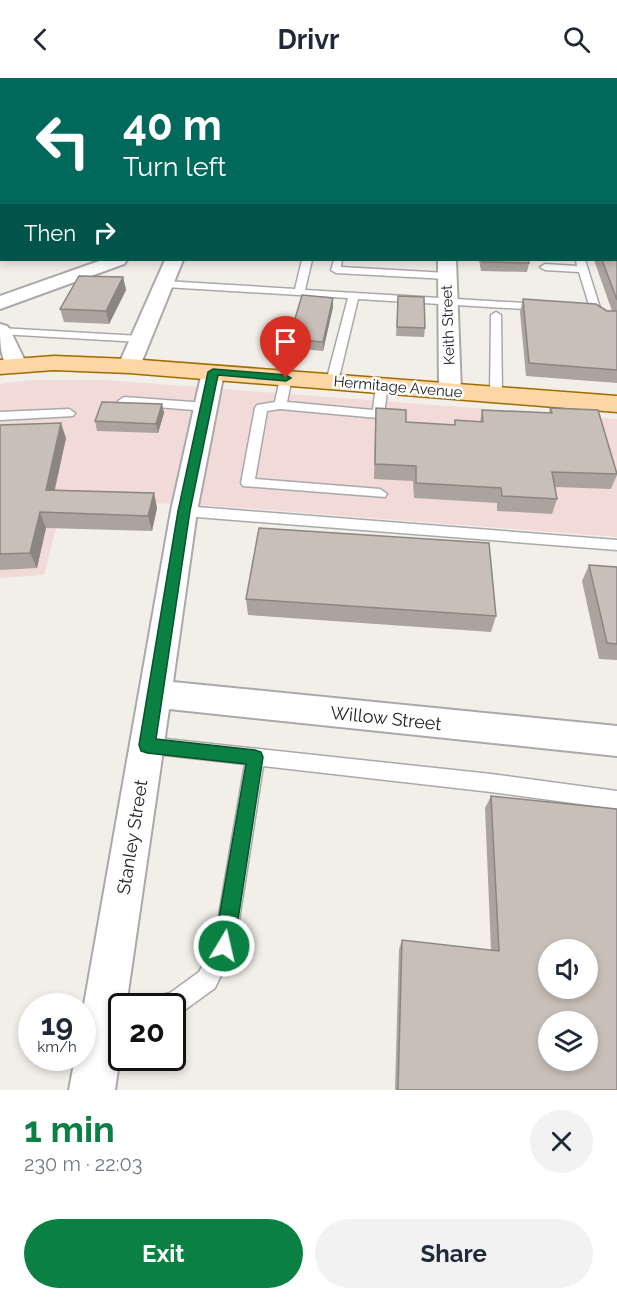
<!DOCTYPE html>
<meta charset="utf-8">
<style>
body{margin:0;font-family:Raleway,sans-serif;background:#f2f2f3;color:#1f2937;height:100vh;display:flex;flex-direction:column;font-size:22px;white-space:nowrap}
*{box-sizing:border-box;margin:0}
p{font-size:20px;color:#747a83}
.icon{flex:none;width:33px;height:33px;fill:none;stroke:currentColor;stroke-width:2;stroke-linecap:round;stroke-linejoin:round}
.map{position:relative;height:1012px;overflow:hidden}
.side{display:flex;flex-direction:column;background:#fff;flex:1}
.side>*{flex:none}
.guide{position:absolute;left:0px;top:0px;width:618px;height:183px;box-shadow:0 3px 9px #0003;background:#00695c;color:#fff;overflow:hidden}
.buttons{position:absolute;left:538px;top:861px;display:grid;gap:12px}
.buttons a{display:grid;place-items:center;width:60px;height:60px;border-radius:50%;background:#fff;box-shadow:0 3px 9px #0003;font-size:30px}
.speed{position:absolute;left:18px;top:915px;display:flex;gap:12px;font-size:30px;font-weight:700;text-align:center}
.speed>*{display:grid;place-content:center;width:78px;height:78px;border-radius:50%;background:#fff;box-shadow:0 3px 9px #0003;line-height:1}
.speed small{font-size:15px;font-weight:400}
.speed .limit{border:3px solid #111;border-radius:9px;background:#fff;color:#111}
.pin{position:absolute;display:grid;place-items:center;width:51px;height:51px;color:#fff;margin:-62px -26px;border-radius:50% 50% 50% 0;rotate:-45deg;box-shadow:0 0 6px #0007}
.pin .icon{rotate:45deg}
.me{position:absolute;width:66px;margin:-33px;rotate:9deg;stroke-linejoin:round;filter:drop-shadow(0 0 4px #0008)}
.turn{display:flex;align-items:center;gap:21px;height:126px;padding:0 24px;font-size:27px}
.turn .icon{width:78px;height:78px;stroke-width:2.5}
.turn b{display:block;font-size:42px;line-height:51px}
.then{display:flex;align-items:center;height:57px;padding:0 24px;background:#0003;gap:12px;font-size:22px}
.round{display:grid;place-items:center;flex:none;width:63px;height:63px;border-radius:32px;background:#f2f2f3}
.summary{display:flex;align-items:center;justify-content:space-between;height:102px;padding:0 24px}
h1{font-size:36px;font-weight:700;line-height:45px;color:#0b8043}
.action{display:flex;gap:12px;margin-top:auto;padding:12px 24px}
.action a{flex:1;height:69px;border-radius:36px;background:#0b8043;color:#fff;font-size:24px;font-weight:700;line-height:69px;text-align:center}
.action a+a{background:#f2f2f3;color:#1f2937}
header{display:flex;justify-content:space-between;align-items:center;height:78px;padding:0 24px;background:#fff;font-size:27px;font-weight:700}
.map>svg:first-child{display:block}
.commercial{fill:#f2dad9}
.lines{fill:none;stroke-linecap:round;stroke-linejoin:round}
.stream{fill:#aad3df;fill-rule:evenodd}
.service-casing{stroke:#a9a9a9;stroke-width:3}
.minor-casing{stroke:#a9a9a9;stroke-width:4}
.primary-casing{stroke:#a06b00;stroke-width:3}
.motorway-casing{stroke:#dc2a67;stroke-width:3}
.service{fill:#fff;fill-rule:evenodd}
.minor{fill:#fff;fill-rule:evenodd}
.primary{fill:#fcd6a4;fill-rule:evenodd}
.motorway{fill:#e892a2;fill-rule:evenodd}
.rail-casing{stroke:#707070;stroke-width:3}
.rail{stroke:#fff;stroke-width:2;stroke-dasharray:7;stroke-linecap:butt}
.wall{fill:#aba49e}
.shaded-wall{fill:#8b8681}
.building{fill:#c7bfb8;stroke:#8b8681;stroke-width:1.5;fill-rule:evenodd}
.route{fill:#0b8043;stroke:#07532c;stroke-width:1.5}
.labels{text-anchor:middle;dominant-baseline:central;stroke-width:5;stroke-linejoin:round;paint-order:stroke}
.far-street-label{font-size:15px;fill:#222;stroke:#fff}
.street-label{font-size:18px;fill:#222;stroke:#fff}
</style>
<header><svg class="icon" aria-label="back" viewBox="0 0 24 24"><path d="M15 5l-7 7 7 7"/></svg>Drivr<svg class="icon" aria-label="search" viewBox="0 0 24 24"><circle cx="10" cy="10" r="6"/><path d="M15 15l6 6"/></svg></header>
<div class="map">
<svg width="617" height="1012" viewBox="0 0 617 1012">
<rect width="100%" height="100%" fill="#f2efe9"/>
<!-- commercial -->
<path class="commercial" d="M 31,302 L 105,302 L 617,341 L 617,459 L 201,427 L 63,422 L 44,497 L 0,500 L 0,306 Z"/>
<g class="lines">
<!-- stream -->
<rect class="stream" x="0" y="21" width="2" height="2"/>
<defs>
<g id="service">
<path d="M 369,0 L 381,2 L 370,2 Z"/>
<path d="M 390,0 L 398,0 L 388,2 Z"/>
<path d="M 489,0 L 498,0 L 487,2 Z"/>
<path d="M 302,182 L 312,182 L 305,212 L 540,226 L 545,229 L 540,232 L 358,221 L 338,304 L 332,307 L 326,304 L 348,220 L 165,209 L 160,206 L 165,203 L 295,211 Z"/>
<path d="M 334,182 L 342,182 L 341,189 L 447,195 L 452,198 L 447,201 L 336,195 L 331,192 Z"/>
<path d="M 576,182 L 585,182 L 601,233 L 600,235 L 591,233 L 579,194 L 545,192 L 540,189 L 545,186 L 577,188 Z"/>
<path d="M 496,234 L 501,237 L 502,317 L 496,321 L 490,317 L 491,237 Z"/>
<path d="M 0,250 L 140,258 L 145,261 L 140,264 L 0,256 Z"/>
<path d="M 286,297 L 292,300 L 287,324 L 373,332 L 376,307 L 378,305 L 386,305 L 388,307 L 384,336 L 378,340 L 280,331 L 267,333 L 255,401 L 380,411 L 387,416 L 385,419 L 243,408 L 241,405 L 255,330 L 257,327 L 275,324 L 280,300 Z"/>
<path d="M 124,319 L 206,325 L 212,329 L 206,333 L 120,326 L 118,323 Z"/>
<path d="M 69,331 L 75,335 L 73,338 L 0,342 L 0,334 Z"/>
<path d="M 184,428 L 617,462 L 617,472 L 184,438 L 177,433 Z"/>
<path d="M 147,659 L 491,696 L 617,713 L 617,731 L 491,714 L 263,688 L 235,868 L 215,910 L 182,934 L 172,937 L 172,928 L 144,928 L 147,920 L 170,915 L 199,894 L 214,866 L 245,686 L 147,675 L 141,673 L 138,667 L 141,661 Z"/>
</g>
<g id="minor">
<rect x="616" y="57" width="1" height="8"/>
<path d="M 102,182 L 127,182 L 124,186 L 0,231 L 0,218 Z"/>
<path d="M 165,182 L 183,182 L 140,288 L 137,293 L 129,294 L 121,293 L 118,288 Z"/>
<path d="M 438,182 L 456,182 L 461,313 L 458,318 L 450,320 L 442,318 L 439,313 Z"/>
<path d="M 0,246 L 7,248 L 10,252 L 27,287 L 24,292 L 16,293 L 8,292 C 0,277 0,263 0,246 Z"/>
<path d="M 213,288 L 221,289 L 224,294 L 197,433 L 173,604 L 617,648 L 617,678 L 169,631 L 126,928 L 122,928 L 122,963 L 115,1012 L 69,1012 L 75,980 L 82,980 L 82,938 L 171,433 L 202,294 L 205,289 Z"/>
</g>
<path id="primary" d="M 54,278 L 129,281 L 617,318 L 617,334 L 129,295 L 54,292 L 0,296 L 0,282 Z"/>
<g id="motorway">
<path d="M 89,0 L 110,0 L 111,2 L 90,2 Z"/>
<path d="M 142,0 L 163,0 L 164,2 L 143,2 Z"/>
<rect x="616" y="82" width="1" height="11"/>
<rect x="616" y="112" width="1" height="10"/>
</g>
</defs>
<!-- service casing -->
<use href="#service" class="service-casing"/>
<!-- minor casing -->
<use href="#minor" class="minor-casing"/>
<!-- primary casing -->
<use href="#primary" class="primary-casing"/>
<!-- motorway casing -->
<use href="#motorway" class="motorway-casing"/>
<!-- service -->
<use href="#service" class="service"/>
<!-- minor -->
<use href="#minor" class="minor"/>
<!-- primary -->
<use href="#primary" class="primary"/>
<!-- motorway -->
<use href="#motorway" class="motorway"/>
<defs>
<path id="rail" d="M 554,2 L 561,0"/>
</defs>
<!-- rail casing -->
<use href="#rail" class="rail-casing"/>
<!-- rail -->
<use href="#rail" class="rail"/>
</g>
<!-- wall -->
<g class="wall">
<path d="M 617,141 L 617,305 L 526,298 L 520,234 L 523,221 L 612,233 L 594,182 L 616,182 Z"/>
<path d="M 479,182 L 528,182 L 529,185 L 527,194 L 481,193 Z"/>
<path d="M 123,199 L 126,212 L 109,246 L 64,244 L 60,231 Z"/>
<path d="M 398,218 L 425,250 L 424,259 L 396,258 Z"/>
<path d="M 333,229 L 323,273 L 290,270 L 289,261 Z"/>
<path d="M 162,326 L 164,335 L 158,355 L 97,353 L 95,343 Z"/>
<path d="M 376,330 L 406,344 L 454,347 L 455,342 L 480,344 L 482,332 L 549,335 L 550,330 L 617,395 L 617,397 L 611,411 L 555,409 L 557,421 L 552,436 L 497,433 L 497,425 L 414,420 L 413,403 L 374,401 L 375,346 Z"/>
<path d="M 0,347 L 66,360 L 55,412 L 154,415 L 157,430 L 152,453 L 46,450 L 37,490 L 0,492 Z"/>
<path d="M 589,487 L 617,489 L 617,582 L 599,581 L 582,503 Z"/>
<path d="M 246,521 L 496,538 L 491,554 L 248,537 Z"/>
<path d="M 491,718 L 617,1012 L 395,1012 L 399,871 L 402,862 L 491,872 L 485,730 Z"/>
</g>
<!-- shaded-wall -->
<g class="shaded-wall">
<path d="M 123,199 L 126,212 L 109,246 L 106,233 Z"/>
<path d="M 333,220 L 333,229 L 323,273 L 323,264 Z"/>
<path d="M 162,326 L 164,335 L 158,355 L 156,346 Z"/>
<path d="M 61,345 L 66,360 L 51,427 L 46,412 Z"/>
<path d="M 154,415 L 157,430 L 152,453 L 148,438 Z"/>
<path d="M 40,434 L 46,450 L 37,490 L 30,475 Z"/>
</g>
<!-- building -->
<g class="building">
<path d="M 616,140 L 617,141 L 617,222 L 602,182 L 616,182 Z"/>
<path d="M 482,182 L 528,182 L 529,185 L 483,184 Z"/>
<path d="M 79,198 L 123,199 L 106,233 L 60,231 Z"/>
<path d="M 302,217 L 333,220 L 323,264 L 289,261 Z"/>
<path d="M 398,218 L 424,219 L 425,250 L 397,249 Z"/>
<path d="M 523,221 L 596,226 L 607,233 L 617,233 L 617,292 L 529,285 Z"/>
<path d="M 102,324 L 162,326 L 156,346 L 95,343 Z"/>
<path d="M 376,330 L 406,332 L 406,344 L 455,347 L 455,342 L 483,344 L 482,332 L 552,335 L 550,330 L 598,332 L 617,396 L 552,394 L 557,421 L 502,418 L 501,410 L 416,405 L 416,388 L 375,386 Z"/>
<path d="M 61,345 L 46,412 L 154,415 L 148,438 L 40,434 L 30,475 L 0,476 L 0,347 Z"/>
<path d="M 259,450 L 489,465 L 496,538 L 246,521 Z"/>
<path d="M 589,487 L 617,489 L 617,566 L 607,565 Z"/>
<path d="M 491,718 L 617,731 L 617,1012 L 398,1012 L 402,862 L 499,873 ZM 549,872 L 588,872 L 588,910 L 549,910 ZM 549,944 L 588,944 L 588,982 L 549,982 Z"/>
</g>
<!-- route -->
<path class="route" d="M 213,291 L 286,297 L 291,300 L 286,303 L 218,297 L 190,433 L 156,661 L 255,672 L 261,674 L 263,679 L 234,868 L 231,875 L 224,878 L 217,875 L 214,868 L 246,686 L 147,675 L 141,673 L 139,667 L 178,433 L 208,294 Z"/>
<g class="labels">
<!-- far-street labels -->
<g class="far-street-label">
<text transform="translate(448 247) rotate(-92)">Keith Street</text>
<text transform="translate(398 309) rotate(5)">Hermitage Avenue</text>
</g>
<!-- street labels -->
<g class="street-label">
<text transform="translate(386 640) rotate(6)">Willow Street</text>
<text transform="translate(132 759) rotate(-81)">Stanley Street</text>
</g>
</g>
</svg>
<div class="buttons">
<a><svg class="icon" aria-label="sound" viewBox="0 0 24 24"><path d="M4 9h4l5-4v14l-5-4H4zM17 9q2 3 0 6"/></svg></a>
<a><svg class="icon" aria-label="layers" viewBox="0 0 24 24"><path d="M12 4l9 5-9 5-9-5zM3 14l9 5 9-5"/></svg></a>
</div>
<div class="speed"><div>19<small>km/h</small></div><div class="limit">20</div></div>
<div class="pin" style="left:286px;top:300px;background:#d93025"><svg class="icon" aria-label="arrive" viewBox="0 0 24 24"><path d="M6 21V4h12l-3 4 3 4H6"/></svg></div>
<svg class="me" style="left:224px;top:868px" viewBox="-20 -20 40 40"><circle r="17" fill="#0b8043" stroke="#fff" stroke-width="3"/><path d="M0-11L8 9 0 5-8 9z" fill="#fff"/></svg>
<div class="guide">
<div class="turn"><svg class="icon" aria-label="left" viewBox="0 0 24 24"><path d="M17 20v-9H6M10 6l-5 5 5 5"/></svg><div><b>40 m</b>Turn left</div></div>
<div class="then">Then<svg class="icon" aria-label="right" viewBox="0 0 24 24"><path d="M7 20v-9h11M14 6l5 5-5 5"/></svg></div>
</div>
</div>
<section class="side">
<div class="summary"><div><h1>1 min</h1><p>230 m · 22:03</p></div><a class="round"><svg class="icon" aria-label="close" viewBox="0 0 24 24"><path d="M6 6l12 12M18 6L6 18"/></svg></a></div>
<div class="action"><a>Exit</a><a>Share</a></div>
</section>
